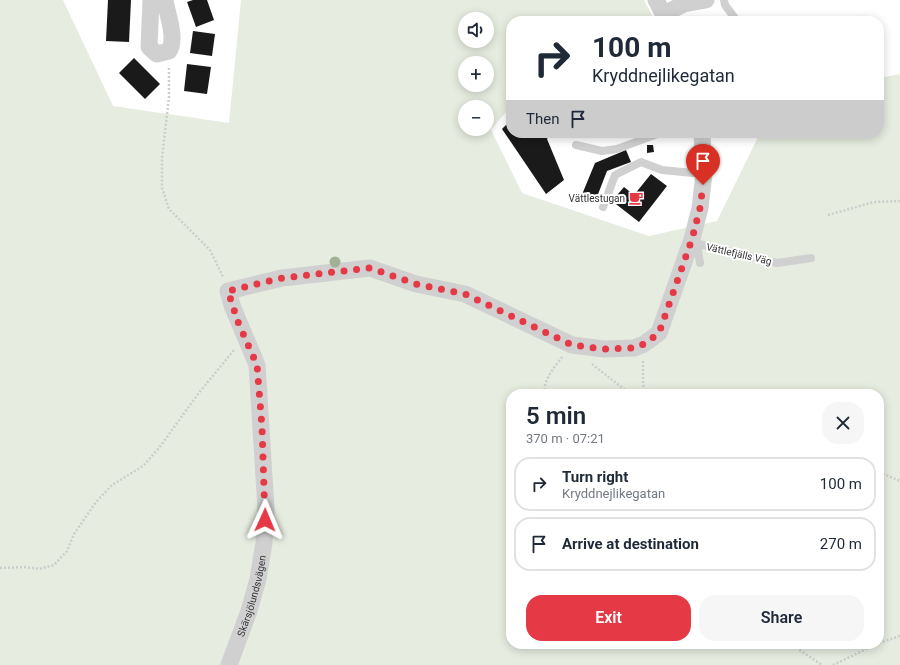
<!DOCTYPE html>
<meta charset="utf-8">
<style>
body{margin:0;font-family:Roboto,sans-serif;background:#f6f6f7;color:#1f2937;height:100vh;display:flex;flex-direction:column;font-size:15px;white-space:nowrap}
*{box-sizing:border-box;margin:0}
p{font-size:13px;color:#747a83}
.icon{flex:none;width:22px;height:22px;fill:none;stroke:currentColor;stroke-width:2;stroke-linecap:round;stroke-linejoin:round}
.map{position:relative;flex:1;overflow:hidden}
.details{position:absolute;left:506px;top:389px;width:378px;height:260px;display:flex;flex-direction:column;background:#fff;border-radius:16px;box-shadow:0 2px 10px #0003}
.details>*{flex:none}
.top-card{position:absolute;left:506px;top:16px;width:378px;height:122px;border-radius:16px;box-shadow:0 2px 10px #0003;background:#fff;color:#1f2937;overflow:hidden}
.buttons{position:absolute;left:458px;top:12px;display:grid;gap:8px}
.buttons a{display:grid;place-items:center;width:36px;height:36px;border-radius:50%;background:#fff;box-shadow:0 2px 10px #0003;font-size:20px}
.pin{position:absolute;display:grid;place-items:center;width:34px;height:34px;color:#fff;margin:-41px -17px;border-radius:50% 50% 50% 0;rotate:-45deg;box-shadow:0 0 4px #0007}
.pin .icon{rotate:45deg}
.me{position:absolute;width:44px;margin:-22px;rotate:1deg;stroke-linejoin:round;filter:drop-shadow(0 0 3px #0008)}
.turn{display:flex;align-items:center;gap:14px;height:84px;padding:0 20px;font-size:18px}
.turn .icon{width:52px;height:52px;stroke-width:2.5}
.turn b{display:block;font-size:28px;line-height:34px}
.then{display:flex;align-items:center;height:38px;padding:0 20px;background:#0003;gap:8px;font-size:15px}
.round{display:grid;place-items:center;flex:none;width:42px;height:42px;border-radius:16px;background:#f6f6f7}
.head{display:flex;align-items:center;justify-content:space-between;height:68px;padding:0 20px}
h1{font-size:24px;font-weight:600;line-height:30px}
.button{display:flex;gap:8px;margin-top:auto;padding:8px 20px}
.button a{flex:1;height:46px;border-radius:16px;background:#e63946;color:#fff;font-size:16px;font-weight:600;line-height:46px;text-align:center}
.button a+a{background:#f6f6f7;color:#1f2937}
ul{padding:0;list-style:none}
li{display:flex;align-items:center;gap:12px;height:54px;margin:0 8px 6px;padding:0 12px;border:2px solid #e0e1e3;border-radius:16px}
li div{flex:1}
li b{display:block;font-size:15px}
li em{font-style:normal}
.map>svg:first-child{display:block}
.green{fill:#e6ecdf;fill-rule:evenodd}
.building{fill:#1a1a1a}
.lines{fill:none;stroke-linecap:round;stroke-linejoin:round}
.path{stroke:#cdcdcd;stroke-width:2.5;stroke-dasharray:2 2;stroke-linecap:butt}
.lane{stroke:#d0d0d0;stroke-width:8}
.street{stroke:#d0d0d0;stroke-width:17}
.tree{fill:#a2b095}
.route{stroke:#e63946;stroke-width:7;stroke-dasharray:0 12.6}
.labels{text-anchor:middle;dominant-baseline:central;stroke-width:4;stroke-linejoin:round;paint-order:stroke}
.poi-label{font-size:10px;fill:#333;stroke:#fff;text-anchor:end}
.street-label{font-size:10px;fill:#333;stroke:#fff}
</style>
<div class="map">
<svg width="900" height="665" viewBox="0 0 900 665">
<rect width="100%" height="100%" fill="#fff"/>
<!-- green -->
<path class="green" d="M 0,0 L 63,0 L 113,106 L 229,123 L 241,0 L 644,0 L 655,21 L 511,21 L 511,106 L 491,130 L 522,193 L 649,236 L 717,221 L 760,133 L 879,133 L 879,78 L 900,74 L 900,665 L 0,665 ZM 465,19 L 487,19 L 487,41 L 465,41 ZM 465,63 L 487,63 L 487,85 L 465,85 ZM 465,107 L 487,107 L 487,129 L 465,129 ZM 511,394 L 879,394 L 879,644 L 511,644 Z"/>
<!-- building -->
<g class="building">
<path d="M 108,0 L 131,0 L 129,42 L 106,41 Z"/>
<path d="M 193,0 L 207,0 L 214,20 L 196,27 L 187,2 Z"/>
<path d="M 193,31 L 215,34 L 212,56 L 190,53 Z"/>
<path d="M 134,58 L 160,84 L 145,99 L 119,73 Z"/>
<path d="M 187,64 L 211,67 L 207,94 L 184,91 Z"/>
<path d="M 511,120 L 511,133 L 550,133 L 547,139 L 564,180 L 546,194 L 502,129 Z"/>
<path d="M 647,145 L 653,145 L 654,152 L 647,153 Z"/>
<path d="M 626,150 L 631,162 L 607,171 L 595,202 L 581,197 L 595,163 Z"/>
<path d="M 651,174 L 667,186 L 639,222 L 612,201 L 624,187 L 634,195 Z"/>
</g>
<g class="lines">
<!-- path -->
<g class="path">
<path d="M 169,68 L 169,97 L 162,158 L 162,188 L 169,209 L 210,250 L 223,277"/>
<path d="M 828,215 L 874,202 L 900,201"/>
<path d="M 643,361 L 643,385 L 646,394"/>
<path d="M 592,364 L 630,394"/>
<path d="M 545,394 C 542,381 555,366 563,356"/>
<path d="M 879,472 L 900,481"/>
<path d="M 0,568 L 25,567 L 39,569 L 54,565 L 67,551 L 74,534 L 96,502 L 112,485 L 143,466 L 159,448 L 198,394 L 234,350"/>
<path d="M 879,643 L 900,636"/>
<path d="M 794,644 L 798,649 L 822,665"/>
<path d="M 833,665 L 877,644"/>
</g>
<!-- lane -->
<g class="lane">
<path d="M 724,0 L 725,5 L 737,21"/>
<path d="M 576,145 L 602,151 L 617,149 L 660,133"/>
<path d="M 603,207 L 615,175 L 641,162 L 662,170 L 704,174"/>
<path d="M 692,239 L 699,244 L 777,263 L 811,258"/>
<path d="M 699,244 L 698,251 L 700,263"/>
</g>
<!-- street -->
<g class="street">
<path d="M 151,0 L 149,47 L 157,54 L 169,51 C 177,38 167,14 165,0"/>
<path d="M 656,0 L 667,21"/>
<path d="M 664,14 L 684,4 L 706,0"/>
<path id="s1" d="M 229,665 L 249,611 L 258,579 L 264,543 L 266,509 L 257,365 L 233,308 L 228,291 L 282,278 L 370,268 L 416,284 L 465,294 L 572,345 L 604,349 L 634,348 L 644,344 L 659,333 L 692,239 L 700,208 L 704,174 L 702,133"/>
</g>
</g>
<!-- trees -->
<circle class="tree" cx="335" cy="262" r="5.5"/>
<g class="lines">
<!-- route -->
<path class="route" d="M 265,520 L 262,427 L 257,365 L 238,322 L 228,291 L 282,278 L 370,268 L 416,284 L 465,294 L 572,345 L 604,349 L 634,348 L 644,344 L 659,333 L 692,239 L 700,208 L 703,185"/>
</g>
<!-- icons -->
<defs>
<symbol id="cafe-bare" viewBox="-9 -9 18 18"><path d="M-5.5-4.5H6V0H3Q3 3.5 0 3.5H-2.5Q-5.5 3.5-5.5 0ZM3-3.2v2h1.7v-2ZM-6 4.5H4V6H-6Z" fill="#e63946" stroke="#fff" stroke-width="2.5" paint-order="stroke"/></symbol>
</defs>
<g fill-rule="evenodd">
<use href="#cafe-bare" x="626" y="188" width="20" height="20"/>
</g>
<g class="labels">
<!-- poi labels -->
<g class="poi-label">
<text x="625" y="198">Vättlestugan</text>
</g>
<!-- street labels -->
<g class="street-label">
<text transform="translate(739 254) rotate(13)">Vättlefjälls Väg</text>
<text stroke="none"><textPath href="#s1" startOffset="73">Skärsjölundsvägen</textPath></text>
</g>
</g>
</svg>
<div class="buttons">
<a><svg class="icon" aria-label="sound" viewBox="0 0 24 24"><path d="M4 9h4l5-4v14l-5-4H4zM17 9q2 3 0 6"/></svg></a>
<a>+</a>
<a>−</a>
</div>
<div class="pin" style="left:703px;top:185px;background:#d93025"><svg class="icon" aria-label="arrive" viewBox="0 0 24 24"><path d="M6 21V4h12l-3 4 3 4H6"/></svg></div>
<svg class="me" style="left:265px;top:520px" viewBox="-20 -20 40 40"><path d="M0-17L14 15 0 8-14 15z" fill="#e63946" stroke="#fff" stroke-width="4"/></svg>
<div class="top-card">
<div class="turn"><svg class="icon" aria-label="right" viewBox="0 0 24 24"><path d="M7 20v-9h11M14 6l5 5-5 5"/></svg><div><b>100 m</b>Kryddnejlikegatan</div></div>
<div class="then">Then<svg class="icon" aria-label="arrive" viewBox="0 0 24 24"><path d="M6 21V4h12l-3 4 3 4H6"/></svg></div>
</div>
<section class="details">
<div class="head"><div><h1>5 min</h1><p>370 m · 07:21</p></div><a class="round"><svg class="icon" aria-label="close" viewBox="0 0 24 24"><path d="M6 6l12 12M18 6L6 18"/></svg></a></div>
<ul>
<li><svg class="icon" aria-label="right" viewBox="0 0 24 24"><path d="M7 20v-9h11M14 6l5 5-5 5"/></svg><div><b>Turn right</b><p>Kryddnejlikegatan</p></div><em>100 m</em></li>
<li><svg class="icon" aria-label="arrive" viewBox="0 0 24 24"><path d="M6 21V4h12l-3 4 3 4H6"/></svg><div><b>Arrive at destination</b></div><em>270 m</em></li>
</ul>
<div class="button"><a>Exit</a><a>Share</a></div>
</section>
</div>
